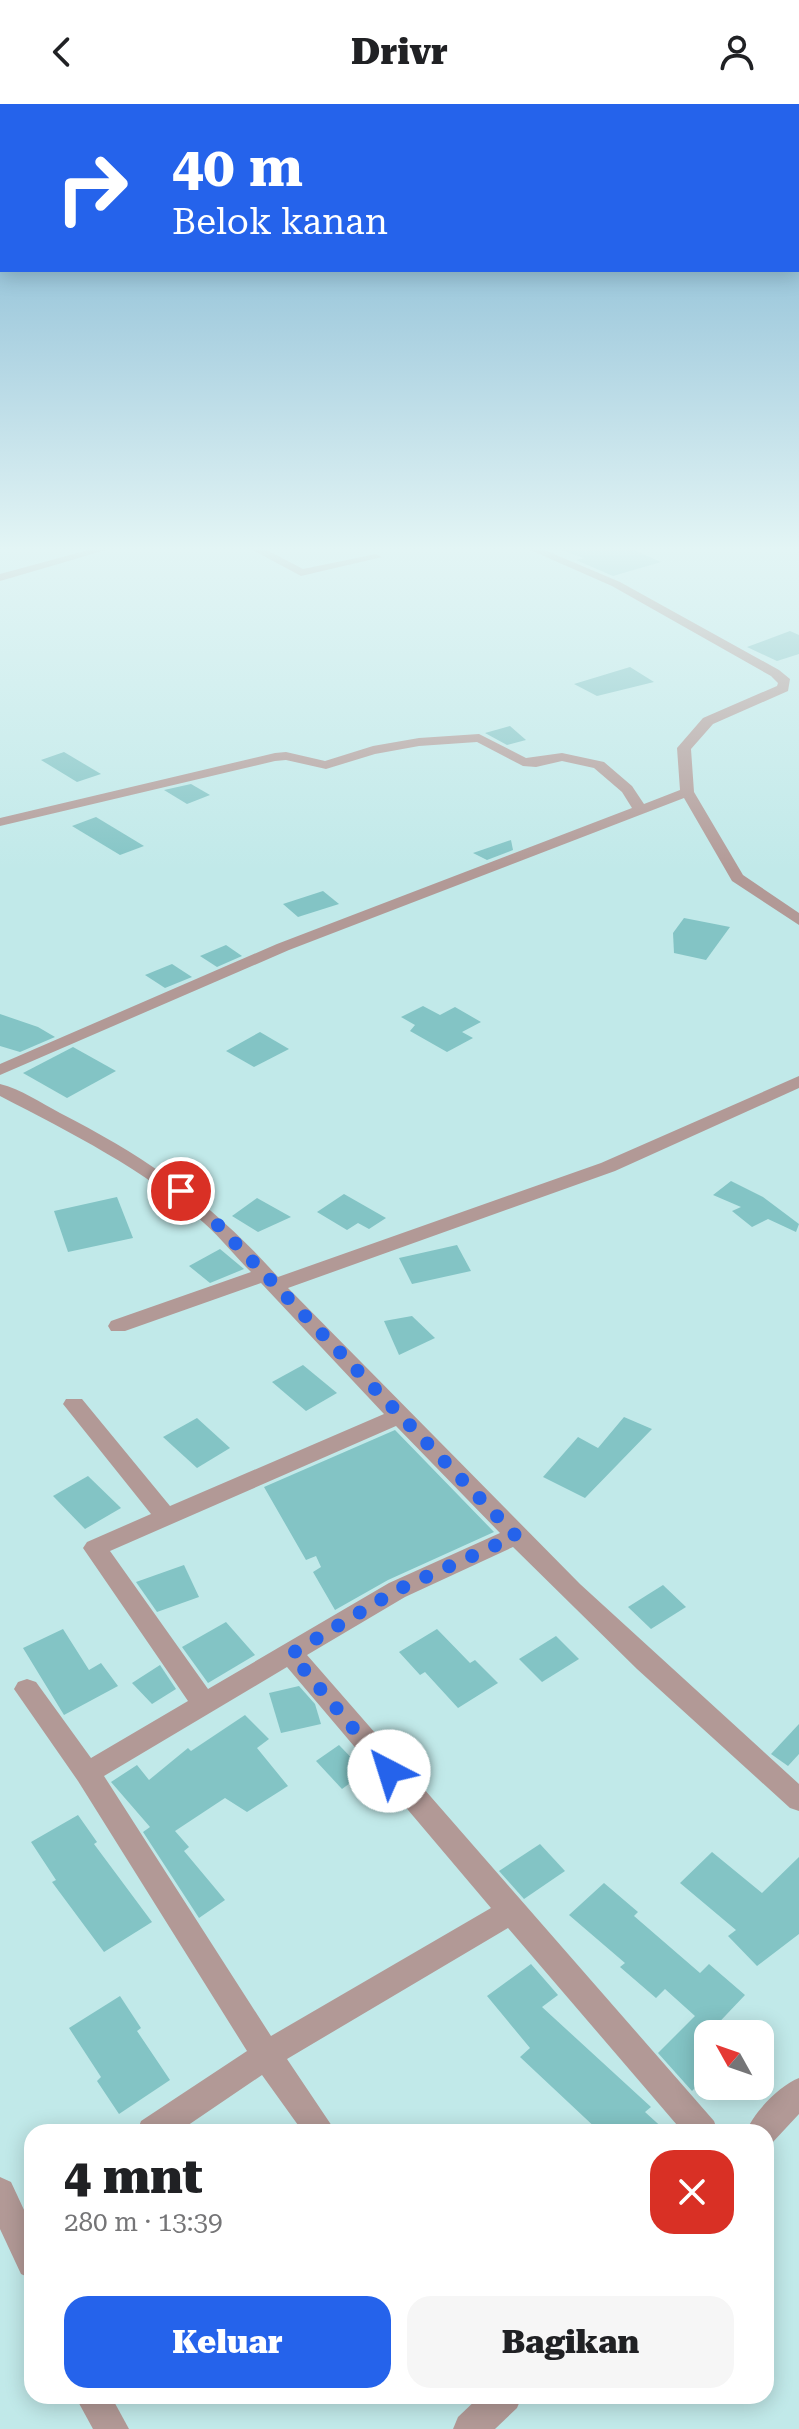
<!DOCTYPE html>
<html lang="id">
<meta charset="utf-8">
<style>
body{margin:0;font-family:"Roboto Serif",serif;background:#f6f6f6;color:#202124;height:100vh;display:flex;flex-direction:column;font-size:30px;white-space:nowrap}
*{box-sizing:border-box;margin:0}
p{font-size:26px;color:#757577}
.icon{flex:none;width:44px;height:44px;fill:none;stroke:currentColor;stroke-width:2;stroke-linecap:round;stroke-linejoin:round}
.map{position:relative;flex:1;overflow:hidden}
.side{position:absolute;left:24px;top:2020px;width:750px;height:280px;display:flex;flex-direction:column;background:#fff;border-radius:24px;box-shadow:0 4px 20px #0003}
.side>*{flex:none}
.guide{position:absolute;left:0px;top:0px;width:800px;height:168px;box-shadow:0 4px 20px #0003;background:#2563eb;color:#fff;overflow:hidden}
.needle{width:52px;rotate:310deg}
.controls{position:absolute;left:694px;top:1916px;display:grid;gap:16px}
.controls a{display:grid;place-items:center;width:80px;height:80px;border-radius:16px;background:#fff;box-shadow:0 4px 20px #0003;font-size:40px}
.pin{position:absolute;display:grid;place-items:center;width:68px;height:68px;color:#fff;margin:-34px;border:4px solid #fff;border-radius:50%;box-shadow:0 2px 8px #0007}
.me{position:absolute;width:88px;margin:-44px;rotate:320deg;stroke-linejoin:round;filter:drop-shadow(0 0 6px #0008)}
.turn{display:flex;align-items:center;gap:28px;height:168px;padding:0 40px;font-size:36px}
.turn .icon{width:104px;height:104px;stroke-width:2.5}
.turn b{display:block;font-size:56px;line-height:68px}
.round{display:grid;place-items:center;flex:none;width:84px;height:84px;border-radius:24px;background:#f6f6f6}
.headline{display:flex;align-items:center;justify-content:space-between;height:136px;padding:0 40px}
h1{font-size:48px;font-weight:800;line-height:60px}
.primary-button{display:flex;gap:16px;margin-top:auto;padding:16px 40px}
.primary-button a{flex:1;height:92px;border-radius:24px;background:#2563eb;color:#fff;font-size:32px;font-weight:800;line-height:92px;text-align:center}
.primary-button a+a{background:#f6f6f6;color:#202124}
header{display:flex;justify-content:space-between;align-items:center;height:104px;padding:0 40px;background:#fff;font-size:36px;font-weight:800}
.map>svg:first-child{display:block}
.building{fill:#83c4c5}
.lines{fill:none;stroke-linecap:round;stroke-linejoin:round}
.minor{fill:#b29996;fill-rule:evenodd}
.route{stroke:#2563eb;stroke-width:14;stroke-dasharray:0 25.2}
</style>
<header><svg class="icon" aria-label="back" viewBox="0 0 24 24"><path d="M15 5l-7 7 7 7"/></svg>Drivr<svg class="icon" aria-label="person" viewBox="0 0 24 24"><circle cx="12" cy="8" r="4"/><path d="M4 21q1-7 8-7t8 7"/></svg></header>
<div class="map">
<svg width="799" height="2325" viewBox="0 0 799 2325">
<rect width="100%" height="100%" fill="#c1e9e9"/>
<!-- building -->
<g class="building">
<path d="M 558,442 L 625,442 L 661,458 L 613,472 L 576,456 L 584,454 L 557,445 Z"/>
<path d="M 790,527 L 799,531 L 799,550 L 777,557 L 747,543 Z"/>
<path d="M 630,563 L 654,578 L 597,592 L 574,580 Z"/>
<path d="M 510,622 L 526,636 L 507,641 L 485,629 Z"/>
<path d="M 64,648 L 101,670 L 77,678 L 41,656 Z"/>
<path d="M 191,680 L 210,691 L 187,700 L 164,686 Z"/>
<path d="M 96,713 L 144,742 L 120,751 L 72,722 Z"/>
<path d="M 511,736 L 513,746 L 487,756 L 473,749 Z"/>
<path d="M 323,787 L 339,800 L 298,813 L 283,800 Z"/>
<path d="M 684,814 L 730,823 L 706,856 L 674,849 L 673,829 Z"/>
<path d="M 226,841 L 242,852 L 217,863 L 200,852 Z"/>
<path d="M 172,860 L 192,873 L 165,884 L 145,871 Z"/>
<path d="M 423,902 L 440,911 L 455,903 L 481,918 L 462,928 L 473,934 L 447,948 L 410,927 L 415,921 L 401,913 Z"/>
<path d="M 0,910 L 38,923 L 55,933 L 20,948 L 0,942 Z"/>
<path d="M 260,928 L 289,945 L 254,963 L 226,947 Z"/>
<path d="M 73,943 L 116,967 L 67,994 L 23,969 Z"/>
<path d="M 731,1077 L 763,1093 L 799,1120 L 796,1128 L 768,1115 L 752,1123 L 732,1107 L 741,1103 L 713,1091 Z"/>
<path d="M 344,1090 L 386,1114 L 369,1125 L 358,1119 L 347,1126 L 317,1108 Z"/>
<path d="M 117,1093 L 133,1134 L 68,1148 L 54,1107 Z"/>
<path d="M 257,1094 L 291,1113 L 258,1128 L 232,1112 Z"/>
<path d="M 457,1141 L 471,1167 L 412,1180 L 399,1154 Z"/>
<path d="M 220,1145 L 244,1165 L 210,1179 L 189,1162 Z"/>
<path d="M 412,1212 L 435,1234 L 399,1251 L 384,1217 Z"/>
<path d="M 303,1261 L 337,1289 L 306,1307 L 272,1278 Z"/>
<path d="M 624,1313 L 652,1325 L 585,1394 L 543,1373 L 578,1333 L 598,1344 Z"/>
<path d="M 197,1314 L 230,1344 L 197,1364 L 163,1333 Z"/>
<path d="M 395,1326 L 494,1428 L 388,1476 L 335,1506 L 313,1468 L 321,1463 L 316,1452 L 306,1456 L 264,1383 Z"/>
<path d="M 88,1372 L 121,1404 L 85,1425 L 53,1392 Z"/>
<path d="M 184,1461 L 199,1493 L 157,1508 L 136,1478 Z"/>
<path d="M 663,1481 L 686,1503 L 651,1525 L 628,1503 Z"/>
<path d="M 226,1518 L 255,1551 L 208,1579 L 182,1543 Z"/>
<path d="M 63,1525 L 89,1566 L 101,1559 L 118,1582 L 64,1611 L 23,1544 Z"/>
<path d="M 437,1525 L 470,1559 L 475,1556 L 498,1579 L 458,1604 L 425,1568 L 420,1571 L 399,1548 Z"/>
<path d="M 556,1532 L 579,1555 L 542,1578 L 519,1555 Z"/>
<path d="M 160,1561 L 176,1585 L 152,1600 L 132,1579 Z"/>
<path d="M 299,1582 L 315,1600 L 321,1620 L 281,1629 L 269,1589 Z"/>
<path d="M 245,1611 L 269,1635 L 257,1644 L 288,1682 L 247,1708 L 225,1694 L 175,1727 L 189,1743 L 184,1747 L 225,1796 L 199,1814 L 143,1728 L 150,1723 L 111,1678 L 137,1661 L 149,1676 L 188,1644 L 191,1647 Z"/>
<path d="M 799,1620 L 799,1650 L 788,1662 L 771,1650 Z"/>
<path d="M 339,1641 L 365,1668 L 342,1685 L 316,1657 Z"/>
<path d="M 78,1711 L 97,1738 L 94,1740 L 152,1818 L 104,1848 L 52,1778 L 56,1776 L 31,1738 Z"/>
<path d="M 540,1740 L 565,1767 L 524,1795 L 499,1767 Z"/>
<path d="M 712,1748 L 762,1789 L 799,1753 L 799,1830 L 757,1862 L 728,1832 L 736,1826 L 680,1779 Z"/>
<path d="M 604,1779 L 638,1808 L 634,1812 L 700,1869 L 709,1860 L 745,1891 L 708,1930 L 708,1970 L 692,1987 L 658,1949 L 695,1912 L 665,1885 L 656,1894 L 620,1863 L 625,1859 L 569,1811 Z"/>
<path d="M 531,1860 L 558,1891 L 542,1903 L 651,2003 L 645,2008 L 667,2028 L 600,2028 L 520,1953 L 530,1944 L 487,1892 Z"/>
<path d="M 120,1892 L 141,1924 L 137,1927 L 170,1976 L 119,2010 L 97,1977 L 101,1973 L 69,1924 Z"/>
</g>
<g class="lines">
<!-- minor -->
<g class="minor">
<path d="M 103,442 L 120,442 L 0,477 L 0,470 Z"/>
<path d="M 245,442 L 259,442 L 303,465 L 376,450 L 382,453 L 301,472 Z"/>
<path d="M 521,442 L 535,442 L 620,478 L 779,566 L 790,575 L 788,587 L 713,620 L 691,645 L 694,688 L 743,771 L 799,809 L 799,821 L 732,777 L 684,694 L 289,846 L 0,971 L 0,960 L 277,840 L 632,704 L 622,688 L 594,664 L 562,657 L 536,663 L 523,662 L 477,638 L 419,642 L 375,650 L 326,665 L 286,656 L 275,657 L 0,722 L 0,714 L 275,649 L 286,648 L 325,657 L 373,642 L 419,634 L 479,630 L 526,654 L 562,649 L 604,658 L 632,682 L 644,700 L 680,686 L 677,644 L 703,614 L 777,582 L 778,579 L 771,572 L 612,482 Z"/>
<path d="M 799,972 L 799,984 L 615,1067 L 288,1184 L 580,1480 L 799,1680 L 799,1707 L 790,1704 L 637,1565 L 513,1443 L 405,1493 L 307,1551 L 714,2017 L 718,2028 L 683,2028 L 508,1824 L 287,1955 L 336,2028 L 303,2028 L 262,1971 L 178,2028 L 137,2028 L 141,2017 L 247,1947 L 78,1677 L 14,1585 L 18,1578 L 27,1575 L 36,1578 L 91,1654 L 188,1597 L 83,1444 L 87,1438 L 151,1410 L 63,1300 L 66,1295 L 82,1295 L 170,1402 L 384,1310 L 261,1179 L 125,1227 L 111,1227 L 108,1222 L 111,1217 L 251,1168 C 235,1152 221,1134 204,1119 C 144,1065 71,1029 0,992 L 0,980 C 21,985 41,999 60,1009 C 148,1054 212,1099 278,1173 L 601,1059 ZM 396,1322 L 500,1429 L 389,1479 L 208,1585 L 110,1447 ZM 287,1563 L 491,1804 L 271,1932 L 104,1672 Z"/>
<path d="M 799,1974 L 799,2010 L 772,2039 L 766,2041 L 766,2028 L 746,2028 C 754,2008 779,1982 799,1974 Z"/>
<path d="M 0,2073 L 11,2078 L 32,2123 L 32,2175 L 21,2170 L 0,2125 Z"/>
<path d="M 75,2292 L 111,2292 L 129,2325 L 93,2325 Z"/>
<path d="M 480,2292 L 522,2292 L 517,2304 L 495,2325 L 453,2325 L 458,2313 Z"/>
</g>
</g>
<!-- sky -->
<linearGradient id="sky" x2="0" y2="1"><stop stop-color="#71accc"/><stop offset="0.58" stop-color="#e3f5f5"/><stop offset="1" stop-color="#e3f5f5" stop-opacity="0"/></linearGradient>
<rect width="799" height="767" fill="url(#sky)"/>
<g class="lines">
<!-- route -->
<path class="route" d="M 181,1087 L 213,1116 L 516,1432 L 397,1486 L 291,1550 L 389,1667"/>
</g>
</svg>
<div class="controls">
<a><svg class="needle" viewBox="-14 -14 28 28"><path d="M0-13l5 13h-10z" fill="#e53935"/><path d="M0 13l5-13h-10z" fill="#757577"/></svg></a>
</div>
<div class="pin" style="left:181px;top:1087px;background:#d93025"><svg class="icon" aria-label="arrive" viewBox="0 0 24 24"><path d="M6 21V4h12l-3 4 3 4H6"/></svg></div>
<svg class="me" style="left:389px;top:1667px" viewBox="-20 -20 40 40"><circle r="19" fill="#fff"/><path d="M0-13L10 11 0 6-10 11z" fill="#2563eb"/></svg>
<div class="guide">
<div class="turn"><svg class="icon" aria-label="right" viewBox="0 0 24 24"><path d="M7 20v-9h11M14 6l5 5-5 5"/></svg><div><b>40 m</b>Belok kanan</div></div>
</div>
<section class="side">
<div class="headline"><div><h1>4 mnt</h1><p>280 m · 13:39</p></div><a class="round" style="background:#d93025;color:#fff"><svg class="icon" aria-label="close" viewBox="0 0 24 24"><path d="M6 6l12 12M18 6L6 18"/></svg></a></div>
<div class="primary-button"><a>Keluar</a><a>Bagikan</a></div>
</section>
</div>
